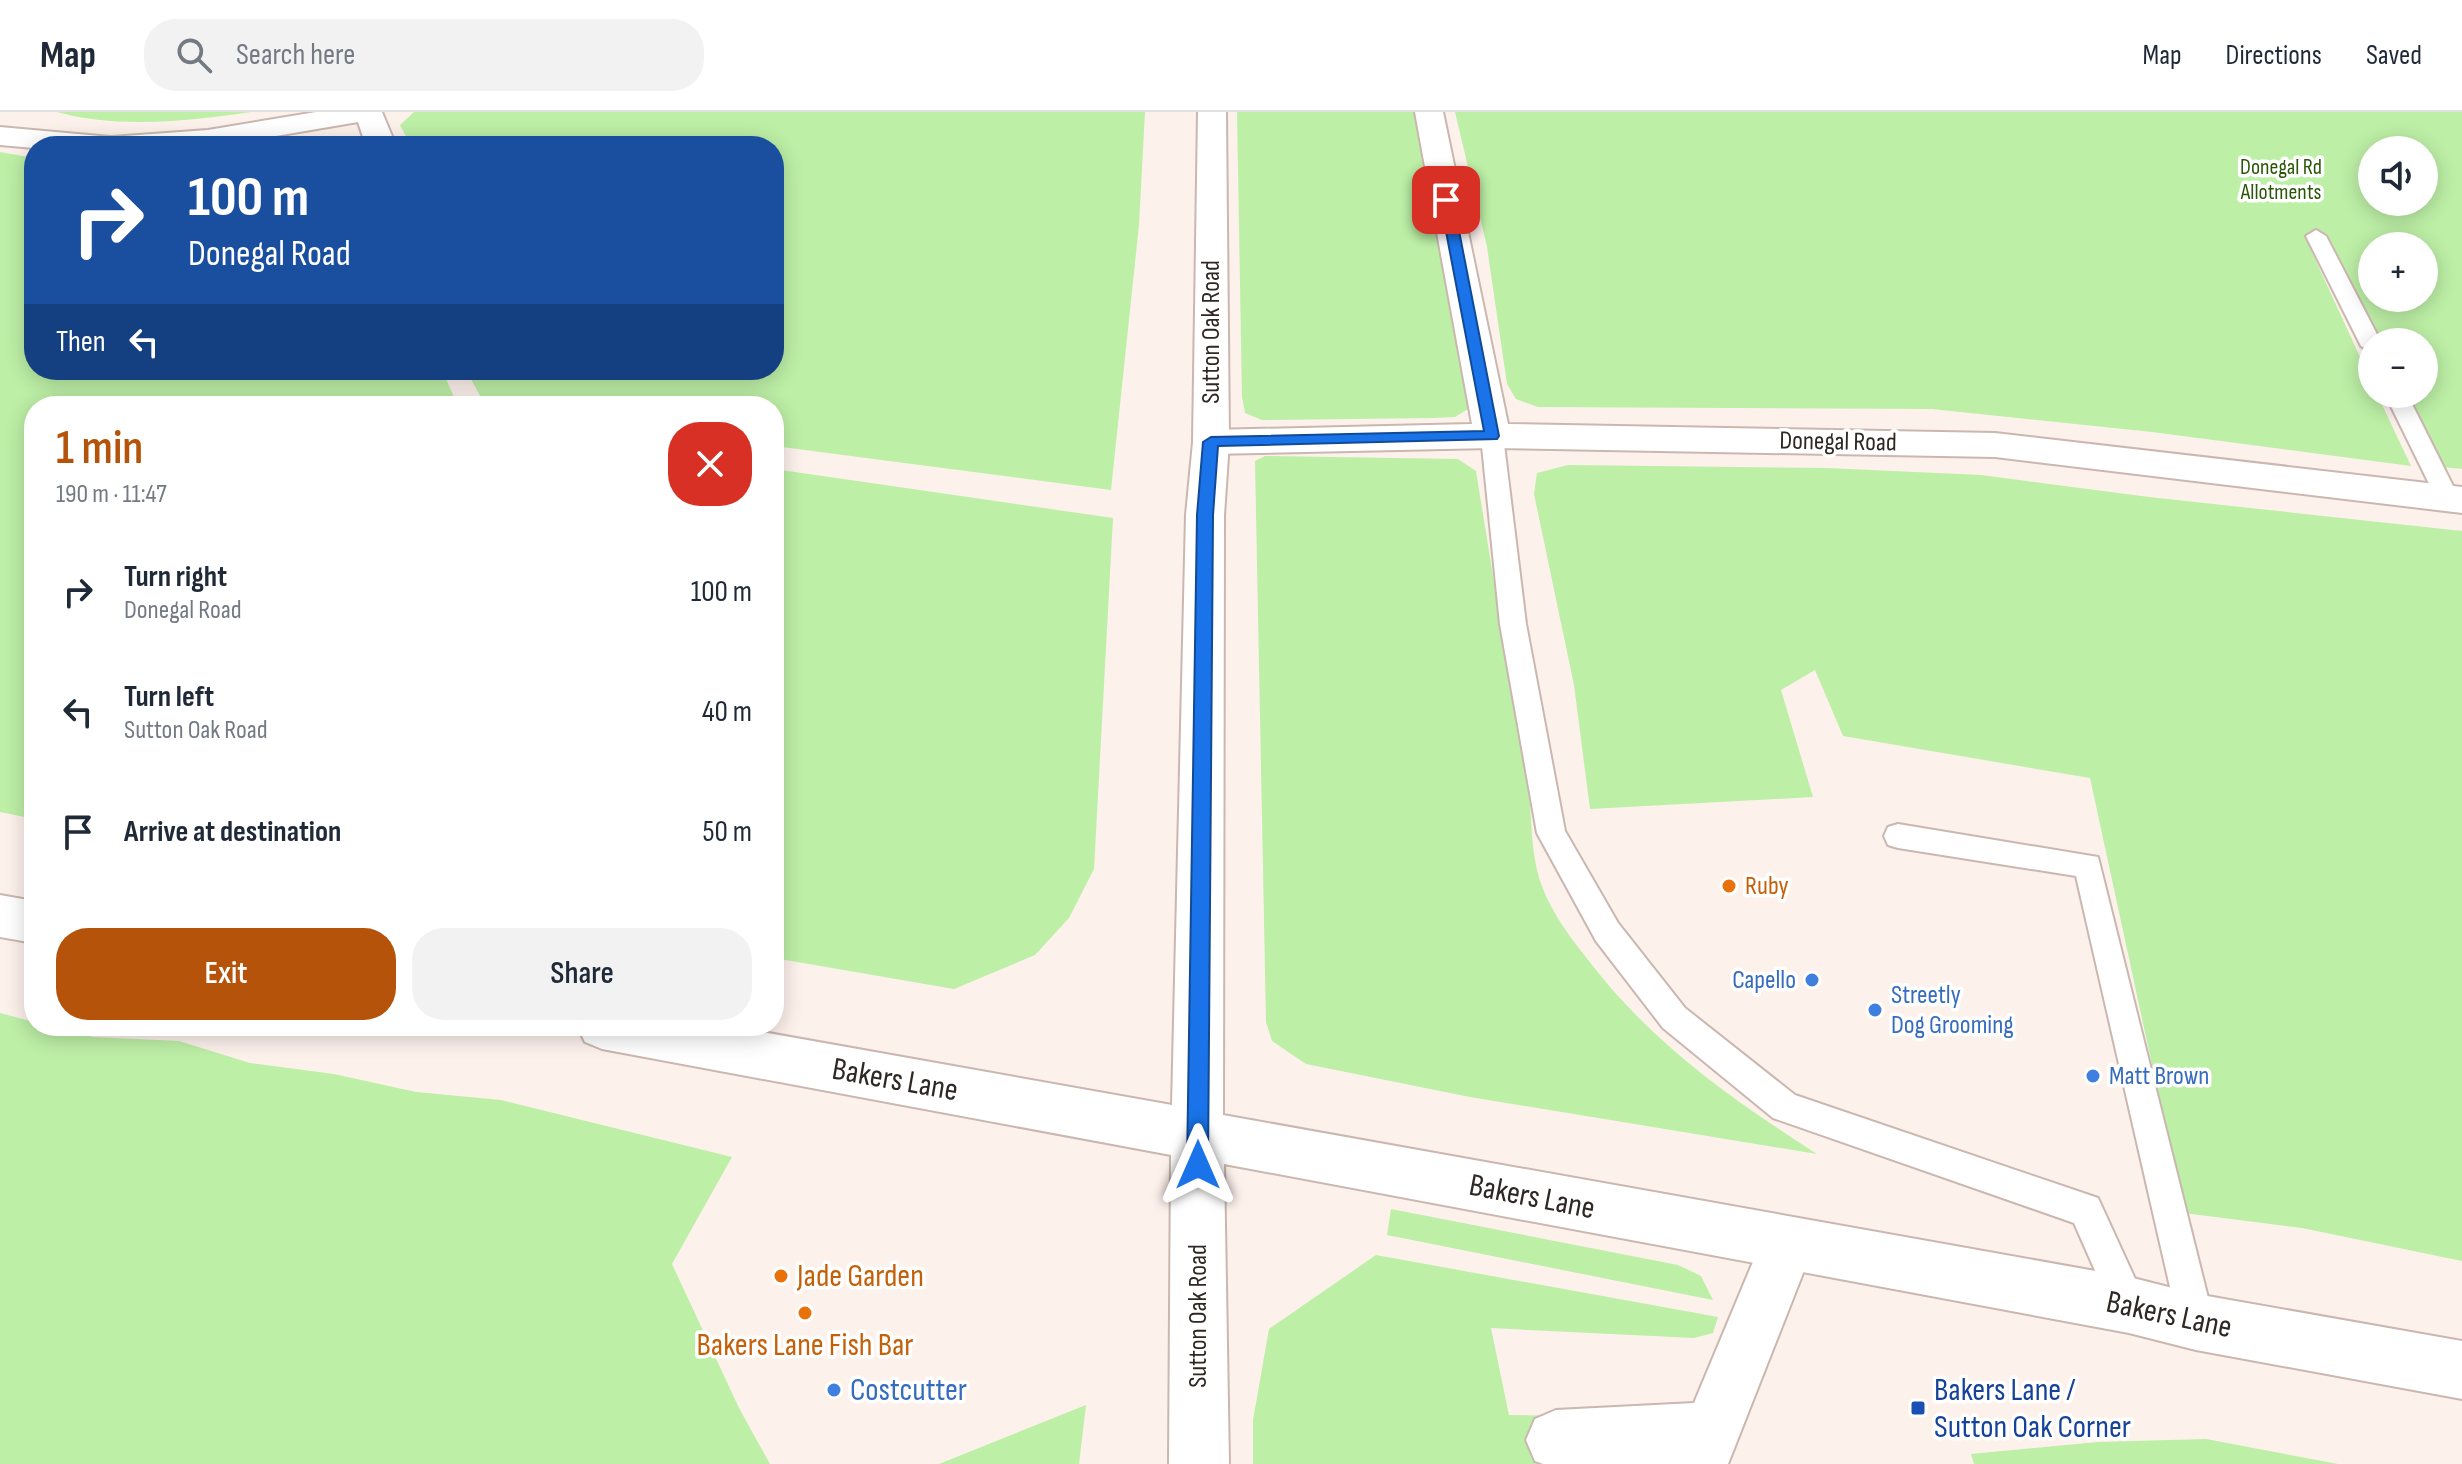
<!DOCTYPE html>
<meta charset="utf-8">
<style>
body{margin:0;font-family:"Sofia Sans Condensed",sans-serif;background:#f2f2f3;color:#1f2937;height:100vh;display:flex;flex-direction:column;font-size:30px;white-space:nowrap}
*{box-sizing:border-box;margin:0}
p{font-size:26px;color:#747a83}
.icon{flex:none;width:44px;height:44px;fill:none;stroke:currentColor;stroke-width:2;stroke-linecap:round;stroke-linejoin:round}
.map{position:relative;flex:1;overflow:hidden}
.details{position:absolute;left:24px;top:284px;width:760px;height:640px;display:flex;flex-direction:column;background:#fff;border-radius:32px;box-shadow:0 4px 20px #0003}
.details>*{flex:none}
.hud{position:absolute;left:24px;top:24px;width:760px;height:244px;border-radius:32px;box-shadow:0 4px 20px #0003;background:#1a4fa0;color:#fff;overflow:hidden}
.tools{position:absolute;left:2358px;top:24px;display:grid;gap:16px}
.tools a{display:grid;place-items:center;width:80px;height:80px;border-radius:50%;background:#fff;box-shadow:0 4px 20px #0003;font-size:40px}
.pin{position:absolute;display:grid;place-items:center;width:68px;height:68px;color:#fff;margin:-34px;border-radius:16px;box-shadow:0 4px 12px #0006}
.me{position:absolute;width:88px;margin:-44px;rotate:0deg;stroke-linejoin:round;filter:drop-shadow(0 0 6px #0008)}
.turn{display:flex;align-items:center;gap:28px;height:168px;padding:0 32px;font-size:36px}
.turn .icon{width:104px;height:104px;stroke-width:2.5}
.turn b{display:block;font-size:56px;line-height:68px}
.then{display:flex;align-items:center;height:76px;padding:0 32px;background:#0003;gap:16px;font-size:30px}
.round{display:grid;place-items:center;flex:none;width:84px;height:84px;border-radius:32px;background:#f2f2f3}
.headline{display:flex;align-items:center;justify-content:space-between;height:136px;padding:0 32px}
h1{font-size:48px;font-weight:600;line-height:60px;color:#b45309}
.cta{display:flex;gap:16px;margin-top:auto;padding:16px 32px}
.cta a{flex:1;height:92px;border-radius:32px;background:#b45309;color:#fff;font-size:32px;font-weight:600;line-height:92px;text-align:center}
.cta a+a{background:#f2f2f3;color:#1f2937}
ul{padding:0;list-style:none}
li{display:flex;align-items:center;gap:24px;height:120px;padding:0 32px}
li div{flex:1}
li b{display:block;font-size:30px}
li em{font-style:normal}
header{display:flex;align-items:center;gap:48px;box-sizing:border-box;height:112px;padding:0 40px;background:#fff;border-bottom:2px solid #e0e1e3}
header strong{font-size:38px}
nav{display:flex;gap:44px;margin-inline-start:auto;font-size:28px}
.search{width:560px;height:72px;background:#f2f2f3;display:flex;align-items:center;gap:20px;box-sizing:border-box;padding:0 28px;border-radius:32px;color:#747a83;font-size:30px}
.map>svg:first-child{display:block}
.green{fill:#bdefa6;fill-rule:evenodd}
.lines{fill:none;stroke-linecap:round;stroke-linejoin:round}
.lane-casing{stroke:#cab7b0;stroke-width:4}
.street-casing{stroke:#cab7b0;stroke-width:4}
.secondary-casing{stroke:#cab7b0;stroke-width:4}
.lane{fill:#fff;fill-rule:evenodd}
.street{fill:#fff;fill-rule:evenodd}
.secondary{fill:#fff;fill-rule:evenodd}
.route{fill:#1a73e8;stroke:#114b97;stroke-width:2}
.food-dot{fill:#e8710a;stroke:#fff;stroke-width:3}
.shop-dot{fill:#3f7fe0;stroke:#fff;stroke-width:3}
.transit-dot{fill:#1a4fb4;stroke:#fff;stroke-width:3}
.labels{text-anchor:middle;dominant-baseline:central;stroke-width:7;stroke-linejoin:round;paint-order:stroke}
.far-park-label{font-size:22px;fill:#2a5608;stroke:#fff}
.street-label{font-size:26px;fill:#2e2724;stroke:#fff}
.food-label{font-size:26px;fill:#c56008;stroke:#fff;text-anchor:start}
.shop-label{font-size:26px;fill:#366cbe;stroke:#fff;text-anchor:start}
.near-street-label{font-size:32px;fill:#2e2724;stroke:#fff}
.near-food-label{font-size:32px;fill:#c56008;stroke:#fff;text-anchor:start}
.near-shop-label{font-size:32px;fill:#366cbe;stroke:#fff;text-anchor:start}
.near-transit-label{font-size:32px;fill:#164399;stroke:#fff;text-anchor:start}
</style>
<header>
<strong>Map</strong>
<div class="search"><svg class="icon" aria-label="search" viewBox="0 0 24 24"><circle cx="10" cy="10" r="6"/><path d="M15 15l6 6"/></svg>Search here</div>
<nav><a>Map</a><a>Directions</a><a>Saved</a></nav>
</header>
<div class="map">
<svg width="2462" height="1352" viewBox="0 0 2462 1352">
<rect width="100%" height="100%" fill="#fdf1ec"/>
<!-- green -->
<g class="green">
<path d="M 57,0 L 251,0 C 187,9 119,17 57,0 Z"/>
<path d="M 414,0 L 1145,0 L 1139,113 L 1111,378 L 774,334 L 774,294 L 505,294 L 484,291 L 466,258 L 774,258 L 774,34 L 411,34 L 400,13 Z"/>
<path d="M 1237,0 L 1420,0 L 1468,297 L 1455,305 L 1435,306 L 1262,308 L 1245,301 L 1242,285 Z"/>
<path d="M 1455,0 L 2462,0 L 2462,357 L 2441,355 L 2404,282 L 2424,282 L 2424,230 L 2378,230 L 2333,140 L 2310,136 L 2372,271 L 2372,282 L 2377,282 L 2411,354 L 2152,320 L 1932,297 L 1538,295 L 1516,287 L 1507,272 L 1487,135 ZM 2372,38 L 2424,38 L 2424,90 L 2372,90 ZM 2372,134 L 2424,134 L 2424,186 L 2372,186 Z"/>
<path d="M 0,40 L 34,46 L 34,258 L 442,258 L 458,294 L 34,294 L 34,707 L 0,700 Z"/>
<path d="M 1265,344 L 1458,347 L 1476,359 L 1530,692 C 1532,720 1532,750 1543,777 C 1552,800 1569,824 1585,844 C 1650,930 1727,984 1817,1042 L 1470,985 L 1306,952 L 1272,929 L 1266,910 L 1255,349 Z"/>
<path d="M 1568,353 L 1827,356 L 1981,363 L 2149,385 L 2462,419 L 2462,1149 L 2302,1116 L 2184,1101 L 2090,666 L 1843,624 L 1815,558 L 1781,578 L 1813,685 L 1590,697 L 1574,573 L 1534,382 L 1537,361 Z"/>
<path d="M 774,357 L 1113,406 L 1094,757 L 1069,806 L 1035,843 L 954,877 L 774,846 Z"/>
<path d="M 0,901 L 34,910 L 34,914 L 51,914 L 93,925 L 179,929 L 250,951 L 334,962 L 416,980 L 501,988 L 732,1045 L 672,1152 L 739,1296 L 770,1352 L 0,1352 Z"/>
<path d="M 1391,1097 L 1678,1153 L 1701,1164 L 1713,1188 L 1387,1123 Z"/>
<path d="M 1376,1143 L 1718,1205 L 1713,1221 L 1694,1226 L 1491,1216 L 1509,1303 L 1591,1304 L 1635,1352 L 1253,1352 L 1253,1308 L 1269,1217 Z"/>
<path d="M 1086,1293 L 1079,1352 L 939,1352 Z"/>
<path d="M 2206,1327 L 2338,1352 L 1974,1352 L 1971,1342 L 2098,1330 Z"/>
</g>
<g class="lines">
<defs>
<g id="lane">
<path d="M 2316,118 L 2326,124 L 2381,230 L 2372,230 L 2372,241 L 2361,234 L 2306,124 Z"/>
<path d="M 2385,282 L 2407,282 L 2459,386 L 2455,392 L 2447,394 L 2439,392 Z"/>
<path d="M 1492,316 L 1500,319 L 1503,324 L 1526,512 L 1565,719 L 1618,811 L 1685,896 L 1795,983 L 2098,1086 L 2147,1193 L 2142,1206 L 2129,1211 L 2116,1206 L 2074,1111 L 1773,1006 L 1663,916 L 1596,829 L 1537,721 L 1500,512 L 1481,324 L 1484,319 Z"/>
<path d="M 1898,712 L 2098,745 L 2214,1210 L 2209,1223 L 2196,1228 L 2183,1223 L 2178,1210 L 2076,764 L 1898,736 L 1888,733 L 1884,724 L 1888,715 Z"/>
</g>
<g id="street">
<path d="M 316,0 L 382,0 L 396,34 L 366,34 L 358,10 L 218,34 L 34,36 L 0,33 L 0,15 L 111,25 L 208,18 Z"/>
<path d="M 1415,0 L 1443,0 L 1508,312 L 1995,321 L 2462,375 L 2462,401 L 1995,345 L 1492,336 L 1211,342 L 1198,339 L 1193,330 L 1198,321 L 1211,318 L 1472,312 Z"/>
<path d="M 1787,1106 L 1806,1114 L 1814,1133 L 1728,1352 L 1543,1352 L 1535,1349 L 1526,1328 L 1535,1307 L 1556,1298 L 1694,1291 L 1768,1114 Z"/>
</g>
<g id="secondary">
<path d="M 1198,0 L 1226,0 L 1229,330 L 1224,403 L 1223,1003 L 2129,1165 L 2196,1182 L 2462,1229 L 2462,1287 L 2196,1238 L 2129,1221 L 1224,1052 L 1229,1352 L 1169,1352 L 1171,1043 L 602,937 L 585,930 L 577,914 L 729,914 L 1172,993 L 1186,403 L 1193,330 Z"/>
<path d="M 0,783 L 34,789 L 34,831 L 0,825 Z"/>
</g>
</defs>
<!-- lane casing -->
<use href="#lane" class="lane-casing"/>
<!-- street casing -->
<use href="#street" class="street-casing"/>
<!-- secondary casing -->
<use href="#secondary" class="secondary-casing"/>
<!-- lane -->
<use href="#lane" class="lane"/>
<!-- street -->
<use href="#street" class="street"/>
<!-- secondary -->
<use href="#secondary" class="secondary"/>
</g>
<!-- route -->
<path class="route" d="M 1446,84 L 1453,88 L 1499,324 L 1497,327 L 1218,334 L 1213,403 L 1208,1053 L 1205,1060 L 1198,1063 L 1190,1060 L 1187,1053 L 1197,403 L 1203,330 L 1211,325 L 1484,319 L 1440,88 Z"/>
<!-- markers -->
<g class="food-dot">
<circle cx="1729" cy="774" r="8"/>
<circle cx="781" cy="1164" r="8"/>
<circle cx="805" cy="1201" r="8"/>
</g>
<g class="shop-dot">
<circle cx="1812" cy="868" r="8"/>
<circle cx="1875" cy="898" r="8"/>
<circle cx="2093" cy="964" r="8"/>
<circle cx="834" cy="1278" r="8"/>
</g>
<rect class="transit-dot" x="1910" y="1288" width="16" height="16" rx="4"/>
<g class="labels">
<!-- far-park labels -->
<g class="far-park-label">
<text x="2281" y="55">Donegal Rd<tspan x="2281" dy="25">Allotments</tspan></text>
</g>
<!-- street labels -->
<g class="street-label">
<text transform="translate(1211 220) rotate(-90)">Sutton Oak Road</text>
<text transform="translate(1838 330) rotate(1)">Donegal Road</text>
<text transform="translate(1198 1204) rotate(-90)">Sutton Oak Road</text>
</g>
<!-- food labels -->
<g class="food-label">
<text x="1745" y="774">Ruby</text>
</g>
<!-- shop labels -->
<g class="shop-label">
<text x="1796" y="868" text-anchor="end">Capello</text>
<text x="1891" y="883">Streetly<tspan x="1891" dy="30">Dog Grooming</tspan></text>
<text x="2109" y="964">Matt Brown</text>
</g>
<!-- near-street labels -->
<g class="near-street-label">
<text transform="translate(895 968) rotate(10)">Bakers Lane</text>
<text transform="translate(1532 1085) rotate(11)">Bakers Lane</text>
<text transform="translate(2169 1203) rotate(12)">Bakers Lane</text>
</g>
<!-- near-food labels -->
<g class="near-food-label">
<text x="797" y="1164">Jade Garden</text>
<text x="805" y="1233" text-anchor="middle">Bakers Lane Fish Bar</text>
</g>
<!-- near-shop labels -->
<g class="near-shop-label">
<text x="850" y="1278">Costcutter</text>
</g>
<!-- near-transit labels -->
<g class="near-transit-label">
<text x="1934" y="1278">Bakers Lane /<tspan x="1934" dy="37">Sutton Oak Corner</tspan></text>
</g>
</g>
</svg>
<div class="tools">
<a><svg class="icon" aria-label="sound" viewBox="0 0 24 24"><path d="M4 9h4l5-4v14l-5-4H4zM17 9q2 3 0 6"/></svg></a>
<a>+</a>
<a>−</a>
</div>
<div class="pin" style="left:1446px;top:88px;background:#d93025"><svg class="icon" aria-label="arrive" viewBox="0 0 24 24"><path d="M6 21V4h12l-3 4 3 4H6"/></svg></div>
<svg class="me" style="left:1198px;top:1053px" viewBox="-20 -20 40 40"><path d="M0-17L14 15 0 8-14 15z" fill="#1a73e8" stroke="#fff" stroke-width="4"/></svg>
<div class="hud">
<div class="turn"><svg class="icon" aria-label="right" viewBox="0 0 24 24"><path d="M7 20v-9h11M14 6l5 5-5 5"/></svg><div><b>100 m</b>Donegal Road</div></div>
<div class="then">Then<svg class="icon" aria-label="left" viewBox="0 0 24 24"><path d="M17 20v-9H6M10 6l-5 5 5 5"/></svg></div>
</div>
<section class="details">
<div class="headline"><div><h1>1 min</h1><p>190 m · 11:47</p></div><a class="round" style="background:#d93025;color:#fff"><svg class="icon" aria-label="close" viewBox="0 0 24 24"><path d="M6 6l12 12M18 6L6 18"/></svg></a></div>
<ul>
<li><svg class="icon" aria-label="right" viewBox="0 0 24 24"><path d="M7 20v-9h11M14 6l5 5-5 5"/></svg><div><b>Turn right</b><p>Donegal Road</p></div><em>100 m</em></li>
<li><svg class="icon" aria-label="left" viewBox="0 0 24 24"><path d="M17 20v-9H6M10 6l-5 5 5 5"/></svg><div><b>Turn left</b><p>Sutton Oak Road</p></div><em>40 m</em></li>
<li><svg class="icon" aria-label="arrive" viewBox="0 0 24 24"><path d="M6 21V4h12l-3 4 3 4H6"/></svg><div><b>Arrive at destination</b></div><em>50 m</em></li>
</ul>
<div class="cta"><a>Exit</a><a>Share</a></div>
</section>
</div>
